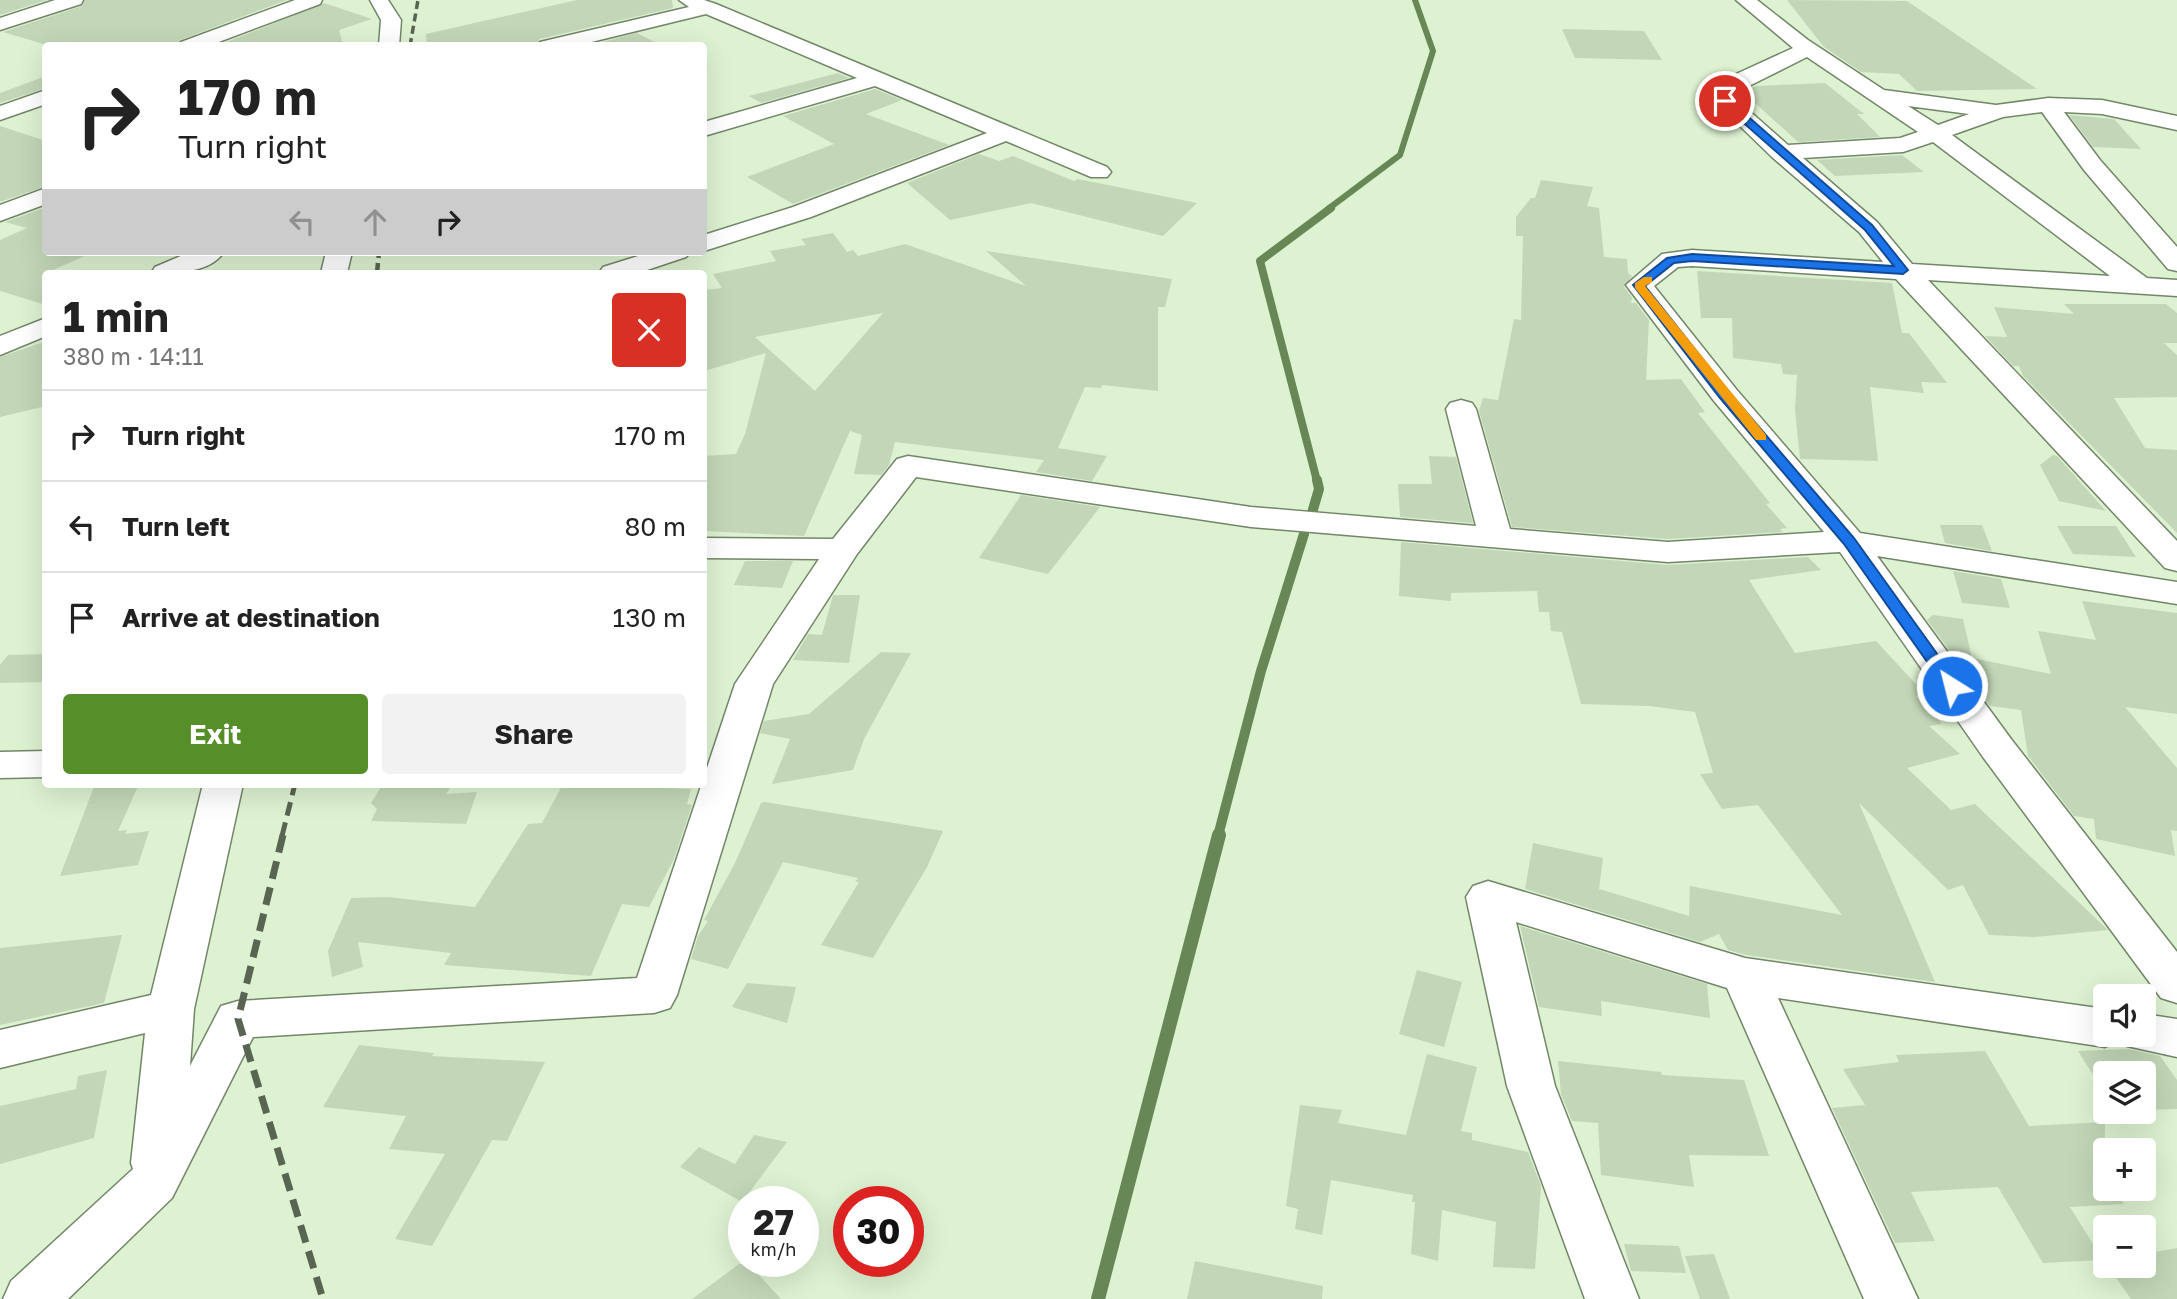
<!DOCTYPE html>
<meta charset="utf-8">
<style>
body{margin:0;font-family:"Golos Text",sans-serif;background:#f2f2f2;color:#222;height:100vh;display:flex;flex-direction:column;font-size:26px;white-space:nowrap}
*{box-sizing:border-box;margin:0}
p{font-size:23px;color:#767676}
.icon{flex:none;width:38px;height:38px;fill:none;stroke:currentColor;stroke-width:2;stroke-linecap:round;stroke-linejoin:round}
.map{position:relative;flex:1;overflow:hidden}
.panel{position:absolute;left:42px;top:270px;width:665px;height:518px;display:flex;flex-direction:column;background:#fff;border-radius:7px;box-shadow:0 7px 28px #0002}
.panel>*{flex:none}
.hud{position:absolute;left:42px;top:42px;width:665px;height:214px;border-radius:7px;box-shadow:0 7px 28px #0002;background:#fff;color:#222;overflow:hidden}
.fabs{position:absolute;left:2093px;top:984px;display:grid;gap:14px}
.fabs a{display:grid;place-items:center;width:63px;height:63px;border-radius:7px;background:#fff;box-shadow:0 7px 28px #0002;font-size:35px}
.speed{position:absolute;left:728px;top:1186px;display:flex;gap:14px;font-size:35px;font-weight:700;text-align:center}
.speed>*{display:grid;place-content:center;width:91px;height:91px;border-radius:50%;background:#fff;box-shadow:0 7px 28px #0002;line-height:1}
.speed small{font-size:18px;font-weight:400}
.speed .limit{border:10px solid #d22;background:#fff;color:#111}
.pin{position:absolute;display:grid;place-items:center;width:60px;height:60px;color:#fff;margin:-30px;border:4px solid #fff;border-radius:50%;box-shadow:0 2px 7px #0007}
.me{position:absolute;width:77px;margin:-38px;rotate:324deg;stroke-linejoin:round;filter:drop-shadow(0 0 5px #0008)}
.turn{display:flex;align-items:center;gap:24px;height:147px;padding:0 21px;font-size:32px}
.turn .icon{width:91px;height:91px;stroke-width:2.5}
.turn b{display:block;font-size:49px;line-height:60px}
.lanes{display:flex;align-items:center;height:66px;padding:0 21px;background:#0003;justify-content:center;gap:35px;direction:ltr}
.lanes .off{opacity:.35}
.round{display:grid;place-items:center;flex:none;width:74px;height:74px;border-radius:7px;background:#f2f2f2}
.summary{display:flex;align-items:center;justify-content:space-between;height:119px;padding:0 21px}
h1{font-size:42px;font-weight:700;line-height:52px}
.cta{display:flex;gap:14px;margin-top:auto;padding:14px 21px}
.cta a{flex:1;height:80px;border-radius:7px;background:#568e2a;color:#fff;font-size:28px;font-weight:700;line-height:80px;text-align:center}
.cta a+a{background:#f2f2f2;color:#222}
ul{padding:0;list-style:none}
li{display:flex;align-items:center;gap:21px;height:91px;padding:0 21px;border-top:2px solid #e0e0e0}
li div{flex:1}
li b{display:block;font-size:26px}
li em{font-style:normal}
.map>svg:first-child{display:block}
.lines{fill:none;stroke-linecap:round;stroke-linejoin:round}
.stream-far3{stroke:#688756;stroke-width:6}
.stream-far2{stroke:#688756;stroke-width:8}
.stream-far1{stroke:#688756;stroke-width:10}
.stream{stroke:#688756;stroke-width:14}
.building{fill:#c2d7b7;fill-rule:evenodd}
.minor-casing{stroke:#738669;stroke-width:3}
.minor{fill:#fff;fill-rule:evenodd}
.rail-far3{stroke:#596552;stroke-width:3.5;stroke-dasharray:8 4.5;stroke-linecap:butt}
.rail-far2{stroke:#596552;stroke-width:4.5;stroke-dasharray:10 5;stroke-linecap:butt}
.rail-far1{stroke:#596552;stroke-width:5;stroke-dasharray:14 7;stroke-linecap:butt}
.rail{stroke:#596552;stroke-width:7;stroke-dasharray:18 9;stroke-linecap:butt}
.route{fill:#1a73e8;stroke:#114b97;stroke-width:2}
.slow{fill:#f59e0b}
</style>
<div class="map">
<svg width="2177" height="1299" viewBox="0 0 2177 1299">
<rect width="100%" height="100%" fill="#ddf2d1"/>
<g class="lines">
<!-- stream-far3 -->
<path class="stream-far3" d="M 1328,209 L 1400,155 L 1433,51 L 1415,0"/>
<!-- stream-far2 -->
<path class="stream-far2" d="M 1317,481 L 1260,261 L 1331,208"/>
<!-- stream-far1 -->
<g class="stream-far1">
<path d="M 1312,513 L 1319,489 L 1317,480"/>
<path d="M 1218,836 L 1261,671 L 1304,534"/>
</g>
<!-- stream -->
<path class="stream" d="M 1098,1299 L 1219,835"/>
</g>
<!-- building -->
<g class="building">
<path d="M 0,0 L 47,0 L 0,15 Z"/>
<path d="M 85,0 L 287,0 L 180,40 L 176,46 L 50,46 L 3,32 L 82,6 Z"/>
<path d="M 577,0 L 672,0 L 673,8 L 539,39 L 535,46 L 427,46 L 426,34 Z"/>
<path d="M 1787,0 L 1907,1 L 2037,89 L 1917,91 L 1899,74 L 1861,72 L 1824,47 Z"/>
<path d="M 324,3 L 372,19 L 339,30 L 343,46 L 217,46 Z"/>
<path d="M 1562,29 L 1644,31 L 1662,60 L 1575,58 Z"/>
<path d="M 637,33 L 662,46 L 588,46 Z"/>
<path d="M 838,73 L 849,78 L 761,103 L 749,96 Z"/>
<path d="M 46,76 L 46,88 L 0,103 L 0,93 Z"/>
<path d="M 1825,83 L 1864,114 L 1857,114 L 1880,137 L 1798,142 L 1743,92 L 1756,86 Z"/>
<path d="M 875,89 L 902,100 L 866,114 L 949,145 L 793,204 L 747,177 L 834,144 L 783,116 Z"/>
<path d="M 2069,115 L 2114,119 L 2141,149 L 2093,147 Z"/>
<path d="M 0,126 L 46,141 L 46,186 L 0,202 Z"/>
<path d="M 979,154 L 999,161 L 1013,156 L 1074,181 L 1078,179 L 1197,203 L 1163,236 L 1031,203 L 950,220 L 907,183 Z"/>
<path d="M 1902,155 L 1924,172 L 1835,176 L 1817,160 Z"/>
<path d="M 1541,180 L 1593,187 L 1587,206 L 1599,208 L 1604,257 L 1627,259 L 1628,273 L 1632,276 L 1624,287 L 1632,297 L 1631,303 L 1636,303 L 1649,320 L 1646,380 L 1681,379 L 1705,412 L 1698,413 L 1770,503 L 1766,504 L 1787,528 L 1780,529 L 1783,532 L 1668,539 L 1512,527 L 1479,411 L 1483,398 L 1498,400 L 1514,319 L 1521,320 L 1523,236 L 1516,236 L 1516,217 L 1531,198 L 1535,198 Z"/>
<path d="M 46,207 L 46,252 L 87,255 L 46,273 L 46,305 L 0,291 L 0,240 L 27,228 L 5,222 Z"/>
<path d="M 833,233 L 847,252 L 853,250 L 858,256 L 905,244 L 1026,286 L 986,251 L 1172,279 L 1165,307 L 1158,307 L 1158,391 L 1102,385 L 1101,388 L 1085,387 L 1058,448 L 1107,456 L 1092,481 L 1036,472 L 1044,460 L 895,442 L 889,465 L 881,475 L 854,474 L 862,435 L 850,431 L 804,536 L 704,531 L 704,456 L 736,454 L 745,434 L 766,353 L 704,371 L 704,290 L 722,288 L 713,274 L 776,261 L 770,251 L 806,245 L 801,239 ZM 883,313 L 815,391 L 755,337 Z"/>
<path d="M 1697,271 L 1892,283 L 1902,333 L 1909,333 L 1947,383 L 1921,382 L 1924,393 L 1870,387 L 1878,461 L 1800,459 L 1795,410 L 1797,375 L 1783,374 L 1781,364 L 1733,358 L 1732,318 L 1701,318 Z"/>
<path d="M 2064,304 L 2166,304 L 2177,313 L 2177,343 L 2164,343 L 2177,355 L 2177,397 L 2114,398 L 2145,448 L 2177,450 L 2177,533 L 2023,376 L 2019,366 L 2013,366 L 1985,336 L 2007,337 L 1994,307 L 2074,314 Z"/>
<path d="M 46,341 L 46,406 L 0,417 L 0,357 Z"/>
<path d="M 2053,455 L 2057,456 L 2106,511 L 2059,501 L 2040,465 Z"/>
<path d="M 1429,456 L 1456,457 L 1473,523 L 1400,517 L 1398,484 L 1432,484 Z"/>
<path d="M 1021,495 L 1100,507 L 1048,574 L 979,558 Z"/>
<path d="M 1940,525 L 1982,525 L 1992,551 L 1945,543 Z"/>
<path d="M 2057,526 L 2116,526 L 2136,557 L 2073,554 Z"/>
<path d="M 1401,542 L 1668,565 L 1808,557 L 1821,570 L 1749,580 L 1795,653 L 1876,641 L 1928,697 L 1916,696 L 1942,724 L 1929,726 L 1960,754 L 1907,768 L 1951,810 L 1975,804 L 2108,930 L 2035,937 L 1989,935 L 1963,885 L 1948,890 L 1859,803 L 1935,982 L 1746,955 L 1728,950 L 1719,934 L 1700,942 L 1525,889 L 1533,843 L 1603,858 L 1599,889 L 1689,916 L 1690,886 L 1842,915 L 1758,805 L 1722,809 L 1700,774 L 1713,773 L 1695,712 L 1649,706 L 1581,704 L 1562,632 L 1551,631 L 1549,612 L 1539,612 L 1537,591 L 1451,593 L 1451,601 L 1399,596 Z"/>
<path d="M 745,561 L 793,561 L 782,588 L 734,585 Z"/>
<path d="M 1953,571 L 2001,579 L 2010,608 L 1962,603 Z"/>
<path d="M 833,595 L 860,595 L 849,663 L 793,660 L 808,634 L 822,635 Z"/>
<path d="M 2082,601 L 2177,613 L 2177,714 L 2125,707 L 2177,768 L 2177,831 L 2171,830 L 2175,856 L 2096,839 L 2094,819 L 2074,816 L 2028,756 L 2021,710 L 1990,706 L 1927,620 L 1933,615 L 1963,619 L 1972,658 L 2051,674 L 2038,631 L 2096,640 Z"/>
<path d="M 881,652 L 911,653 L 864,739 L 853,770 L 772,784 L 790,739 L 760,733 L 764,721 L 809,714 Z"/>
<path d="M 46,654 L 46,682 L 0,683 L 0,665 L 8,655 Z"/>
<path d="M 95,784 L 139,784 L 118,831 L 127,830 L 125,834 L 149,831 L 138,865 L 60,876 Z"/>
<path d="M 383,784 L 453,784 L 446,794 L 477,792 L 466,824 L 371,821 L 377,809 L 371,803 Z"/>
<path d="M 563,784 L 691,789 L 687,804 L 692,805 L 674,859 L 649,907 L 622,904 L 591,976 L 444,965 L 451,953 L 358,942 L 363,967 L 332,977 L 328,951 L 351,898 L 388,897 L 475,907 L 528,824 L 542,823 Z"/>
<path d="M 765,802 L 943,831 L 927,867 L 873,958 L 821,945 L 859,882 L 855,882 L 858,878 L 783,862 L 728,969 L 691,959 L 698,936 L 708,921 L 704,920 L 735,863 L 761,803 Z"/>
<path d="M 1520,926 L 1707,984 L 1710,1018 L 1601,1001 L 1602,1016 L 1539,1007 Z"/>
<path d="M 122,935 L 104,1003 L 0,1025 L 0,948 Z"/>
<path d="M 1417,970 L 1462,982 L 1444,1047 L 1399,1034 Z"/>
<path d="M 747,983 L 796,987 L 787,1023 L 732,1007 Z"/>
<path d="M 359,1045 L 434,1053 L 432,1056 L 545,1062 L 507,1141 L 492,1140 L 432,1246 L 395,1239 L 445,1154 L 389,1149 L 406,1116 L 323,1107 Z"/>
<path d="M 2128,1049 L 2160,1056 L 2177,1080 L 2177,1109 L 2144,1110 L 2144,1073 L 2105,1073 L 2105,1094 L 2078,1051 Z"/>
<path d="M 1985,1051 L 2029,1126 L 2105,1122 L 2105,1188 L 2114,1188 L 2124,1204 L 2070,1207 L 2103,1260 L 2043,1263 L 1998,1187 L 1911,1192 L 1935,1241 L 1895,1243 L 1832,1108 L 1865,1105 L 1843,1069 L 1899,1062 L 1896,1055 Z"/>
<path d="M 1427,1054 L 1477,1067 L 1461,1131 L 1472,1133 L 1472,1140 L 1528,1152 L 1541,1186 L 1535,1269 L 1493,1267 L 1496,1222 L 1442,1210 L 1438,1261 L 1411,1254 L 1415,1202 L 1412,1202 L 1413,1195 L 1331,1180 L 1322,1235 L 1295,1229 L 1298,1209 L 1286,1206 L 1300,1105 L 1342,1110 L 1338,1123 L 1406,1135 Z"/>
<path d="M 1558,1061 L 1661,1072 L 1662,1075 L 1744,1080 L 1769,1156 L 1689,1155 L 1694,1187 L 1601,1175 L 1598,1123 L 1572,1121 L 1561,1094 Z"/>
<path d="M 107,1070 L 94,1138 L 0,1164 L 0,1106 L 76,1089 L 78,1076 Z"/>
<path d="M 754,1135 L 787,1142 L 742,1202 L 680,1167 L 699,1147 L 735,1164 Z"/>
<path d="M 1624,1244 L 1679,1246 L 1686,1273 L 1631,1271 Z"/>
<path d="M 2177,1248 L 2177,1299 L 2131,1299 L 2107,1265 L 2144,1265 L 2144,1254 Z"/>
<path d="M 1714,1254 L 1730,1299 L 1700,1299 L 1685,1256 Z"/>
<path d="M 1195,1261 L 1323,1286 L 1322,1299 L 1187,1299 Z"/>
<path d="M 739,1264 L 749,1264 L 781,1299 L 692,1299 Z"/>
</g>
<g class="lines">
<defs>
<g id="minor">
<path d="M 55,0 L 83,0 L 81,4 L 0,30 L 0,18 Z"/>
<path d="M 295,0 L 322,0 L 320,4 L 208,46 L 178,46 L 181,42 Z"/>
<path d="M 370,0 L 388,0 L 401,20 L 399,46 L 379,46 L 381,20 Z"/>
<path d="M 679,0 L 704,0 L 716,4 L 1107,167 L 1111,172 L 1107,177 L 1091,177 L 1006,141 L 811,217 L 704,251 L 704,235 L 793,207 L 987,133 L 875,86 L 704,136 L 704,122 L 857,78 L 706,14 L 575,46 L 537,46 L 540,42 L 689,7 Z"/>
<path d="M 1736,0 L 1757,0 L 1808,40 L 1884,90 L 1996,105 L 2048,98 L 2102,100 L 2177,116 L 2177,130 L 2102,114 L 2064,112 L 2100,160 L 2177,247 L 2177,271 L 2168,269 L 2084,170 L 2042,112 L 2003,117 L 1952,135 L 2147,278 L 2177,280 L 2177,296 L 1928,280 L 2177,541 L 2177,571 L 2165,568 L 1896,279 L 1692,266 L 1678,267 L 1654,286 L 1736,389 L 1860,533 L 2177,582 L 2177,604 L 1877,556 L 2011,739 L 2177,952 L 2177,1003 L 2161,998 L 1983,757 L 1840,552 L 1668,562 L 1251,527 L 916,477 L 857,554 L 773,684 L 677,995 L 670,1008 L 654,1013 L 253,1037 L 172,1198 L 68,1299 L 3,1299 L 11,1281 L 133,1169 L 131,1163 L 145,1033 L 0,1068 L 0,1030 L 151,995 L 203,784 L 243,784 L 194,1009 L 190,1066 L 221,1006 L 238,1001 L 637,978 L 735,684 L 819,559 L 704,558 L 704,538 L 833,539 L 897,459 L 908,456 L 1251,507 L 1476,526 L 1446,409 L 1450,403 L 1461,400 L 1472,403 L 1476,409 L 1510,529 L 1668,542 L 1824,532 L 1714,401 L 1626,285 L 1662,254 L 1692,250 L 1883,262 L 1859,232 L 1772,157 L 1714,101 L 1713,91 L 1736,74 L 1793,48 ZM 1807,57 L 1918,132 L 1900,138 L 1788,145 L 1736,99 L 1735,93 ZM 1908,106 L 1969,114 L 1938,125 ZM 1933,142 L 2110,276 L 1912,264 L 1877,222 L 1803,158 L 1903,152 Z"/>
<path d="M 46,90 L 46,104 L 0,120 L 0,106 Z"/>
<path d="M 46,188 L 46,204 L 0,221 L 0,205 Z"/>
<path d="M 190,252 L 224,252 C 209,274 174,273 151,273 L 155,267 Z"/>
<path d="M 326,252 L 352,252 L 347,273 L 321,273 Z"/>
<path d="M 651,252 L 690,252 L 686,257 L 638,273 L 599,273 L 603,267 Z"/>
<path d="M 46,318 L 46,336 L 0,355 L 0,336 Z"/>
<path d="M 46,751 L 46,777 L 0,778 L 0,752 Z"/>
<path d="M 1488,881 L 1745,958 L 2105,1009 L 2105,1034 L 2144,1034 L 2144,1014 L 2177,1019 L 2177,1057 L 2127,1046 L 2123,1038 L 2105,1047 L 1778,998 L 1918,1299 L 1864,1299 L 1727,988 L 1516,922 L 1555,1086 L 1639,1299 L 1585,1299 L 1507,1086 L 1466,897 L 1473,886 Z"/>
</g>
</defs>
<!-- minor casing -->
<use href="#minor" class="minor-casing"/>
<!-- minor -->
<use href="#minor" class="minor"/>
<!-- rail-far3 -->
<path class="rail-far3" d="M 410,46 L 418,0"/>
<!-- rail-far2 -->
<path class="rail-far2" d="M 377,273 L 379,252"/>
<!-- rail-far1 -->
<path class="rail-far1" d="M 282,836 L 295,784"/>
<!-- rail -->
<path class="rail" d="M 283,835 L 238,1019 L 323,1299"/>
</g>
<!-- route -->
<path class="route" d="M 1721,99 L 1728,99 L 1872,225 L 1908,270 L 1903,274 L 1692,261 L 1674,263 L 1645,286 L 1729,392 L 1854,538 L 1958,683 L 1958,690 L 1947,690 L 1844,544 L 1720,398 L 1633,285 L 1667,258 L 1692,254 L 1894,266 L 1865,230 L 1721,103 Z"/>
<!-- slow -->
<path class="slow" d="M 1644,277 L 1652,277 L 1652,282 L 1645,286 L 1766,435 L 1766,440 L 1756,440 L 1635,288 L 1635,283 Z"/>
</svg>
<div class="fabs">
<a><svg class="icon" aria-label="sound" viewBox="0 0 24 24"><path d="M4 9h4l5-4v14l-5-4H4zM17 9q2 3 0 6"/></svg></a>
<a><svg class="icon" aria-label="layers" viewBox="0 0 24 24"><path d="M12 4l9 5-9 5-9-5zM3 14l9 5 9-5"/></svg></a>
<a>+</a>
<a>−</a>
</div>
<div class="speed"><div>27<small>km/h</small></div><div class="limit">30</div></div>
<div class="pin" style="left:1725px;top:101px;background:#d93025"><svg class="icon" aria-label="arrive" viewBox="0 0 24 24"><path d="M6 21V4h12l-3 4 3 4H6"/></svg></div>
<svg class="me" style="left:1952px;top:686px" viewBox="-20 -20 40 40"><circle r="17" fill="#1a73e8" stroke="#fff" stroke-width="3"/><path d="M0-11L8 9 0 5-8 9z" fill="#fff"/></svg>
<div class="hud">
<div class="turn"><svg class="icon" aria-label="right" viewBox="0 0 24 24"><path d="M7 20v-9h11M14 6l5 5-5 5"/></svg><div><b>170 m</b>Turn right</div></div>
<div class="lanes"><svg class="icon off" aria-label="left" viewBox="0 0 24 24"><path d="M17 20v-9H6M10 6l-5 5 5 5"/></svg><svg class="icon off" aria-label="ahead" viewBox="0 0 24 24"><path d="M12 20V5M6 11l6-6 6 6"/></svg><svg class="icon" aria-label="right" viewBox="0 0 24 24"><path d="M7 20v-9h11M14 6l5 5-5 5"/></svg></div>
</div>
<section class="panel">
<div class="summary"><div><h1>1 min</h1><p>380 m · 14:11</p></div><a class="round" style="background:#d93025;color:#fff"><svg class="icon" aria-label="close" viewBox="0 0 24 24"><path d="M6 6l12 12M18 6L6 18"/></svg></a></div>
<ul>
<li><svg class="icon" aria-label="right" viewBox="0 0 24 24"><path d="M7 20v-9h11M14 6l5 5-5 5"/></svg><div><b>Turn right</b></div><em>170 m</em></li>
<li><svg class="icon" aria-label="left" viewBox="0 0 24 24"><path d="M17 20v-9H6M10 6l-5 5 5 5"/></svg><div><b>Turn left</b></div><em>80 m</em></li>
<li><svg class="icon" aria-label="arrive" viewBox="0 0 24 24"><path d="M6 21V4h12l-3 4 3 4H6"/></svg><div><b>Arrive at destination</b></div><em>130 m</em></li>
</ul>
<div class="cta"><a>Exit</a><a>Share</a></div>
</section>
</div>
